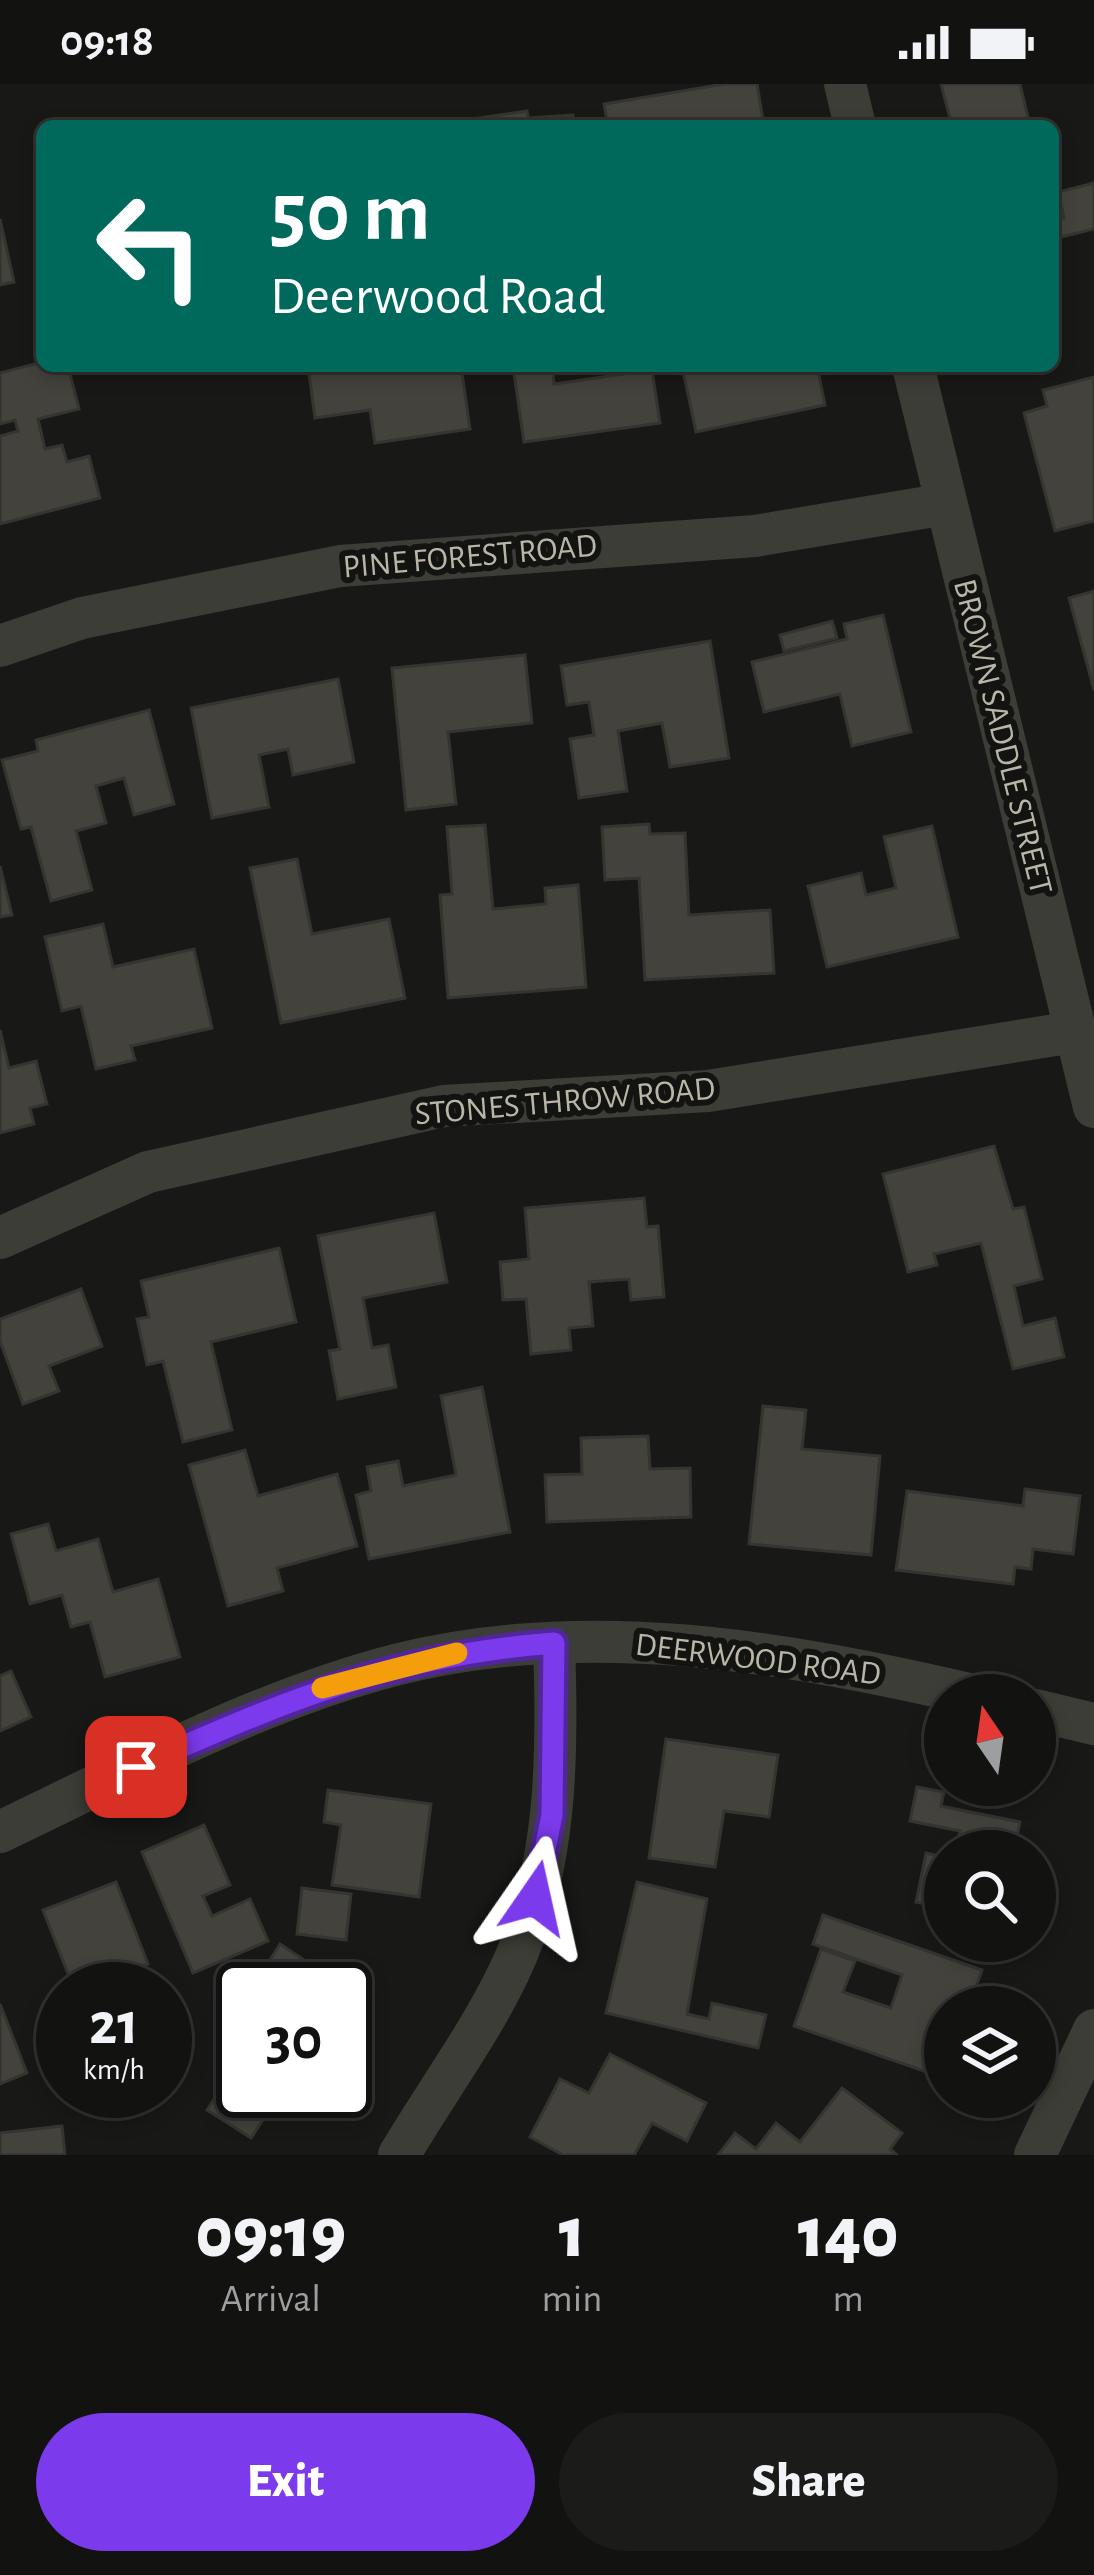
<!DOCTYPE html>
<style>
body{margin:0;font-family:"Alegreya Sans",sans-serif;background:#1b1b19;color:#f1f3f6;height:100vh;display:flex;flex-direction:column;font-size:45px;white-space:nowrap}
*{box-sizing:border-box;margin:0}
p{font-size:39px;color:#9c9e9f}
.icon{flex:none;width:66px;height:66px;fill:none;stroke:currentColor;stroke-width:2;stroke-linecap:round;stroke-linejoin:round}
.map{position:relative;height:2071px;overflow:hidden}
.panel{display:flex;flex-direction:column;background:#121210;flex:1}
.panel>*{flex:none}
.guide{position:absolute;left:36px;top:36px;width:1023px;height:252px;border-radius:18px;box-shadow:0 6px 18px #0003,0 0 0 3px #313230;background:#00695c;color:#fff;overflow:hidden}
.needle{width:78px;rotate:347deg}
.buttons{position:absolute;left:924px;top:1590px;display:grid;gap:24px}
.buttons a{display:grid;place-items:center;width:132px;height:132px;border-radius:50%;background:#121210;box-shadow:0 6px 18px #0003,0 0 0 3px #313230;font-size:60px}
.speed{position:absolute;left:36px;top:1878px;display:flex;gap:24px;font-size:60px;font-weight:700;text-align:center}
.speed>*{display:grid;place-content:center;width:156px;height:156px;border-radius:50%;background:#121210;box-shadow:0 6px 18px #0003,0 0 0 3px #313230;line-height:1}
.speed small{font-size:30px;font-weight:400}
.speed .limit{border:6px solid #111;border-radius:18px;background:#fff;color:#111}
.pin{position:absolute;display:grid;place-items:center;width:102px;height:102px;color:#fff;margin:-51px;border-radius:24px;box-shadow:0 6px 18px #0006}
.me{position:absolute;width:132px;margin:-66px;rotate:11deg;stroke-linejoin:round;filter:drop-shadow(0 0 9px #0008)}
.turn{display:flex;align-items:center;gap:42px;height:252px;padding:0 36px;font-size:54px}
.turn .icon{width:156px;height:156px;stroke-width:2.5}
.turn b{display:block;font-size:84px;line-height:102px}
.eta{display:flex;justify-content:space-evenly;align-items:center;height:204px;text-align:center}
.eta b{font-size:72px;font-weight:800;line-height:84px}
.cta{display:flex;gap:24px;margin-top:auto;padding:24px 36px}
.cta a{flex:1;height:138px;border-radius:72px;background:#7c3aed;color:#fff;font-size:48px;font-weight:800;line-height:138px;text-align:center}
.cta a+a{background:#1b1b19;color:#f1f3f6}
.status{display:flex;justify-content:space-between;align-items:center;height:84px;padding:0 60px;background:#121210;direction:ltr}
.status svg{height:33px;fill:currentColor}
.map>svg:first-child{display:block}
.building{fill:#43423d;stroke:#343430;stroke-width:3}
.lines{fill:none;stroke-linecap:round;stroke-linejoin:round}
.minor{stroke:#3d3d37;stroke-width:42}
.route-casing{stroke:#51269a;stroke-width:30}
.route{stroke:#7c3aed;stroke-width:21}
.slow{stroke:#f59e0b;stroke-width:21}
.labels{text-anchor:middle;dominant-baseline:central;stroke-width:12;stroke-linejoin:round;paint-order:stroke}
.street-label{font-size:33px;fill:#b9b6a7;stroke:#131311}
</style>
<div class="status"><b>09:18</b><svg viewBox="0 0 49 12"><path d="M0 12V9h3v3zM5 12V6h3v6zM10 12V3h3v9zM15 12V0h3v12zM26 1h20v11H26zM47 4h2v5h-2z"/></svg></div>
<div class="map">
<svg width="1094" height="2071" viewBox="0 0 1094 2071">
<rect width="100%" height="100%" fill="#181816"/>
<!-- building -->
<g class="building">
<path d="M 724,0 L 757,0 L 764,42 L 608,42 L 604,20 Z"/>
<path d="M 941,0 L 1020,0 L 1030,42 L 952,42 Z"/>
<path d="M 527,27 L 528,34 L 573,31 L 574,42 L 424,42 Z"/>
<path d="M 1094,99 L 1094,145 L 1053,155 L 1053,137 L 1064,134 L 1058,108 Z"/>
<path d="M 0,135 L 14,198 L 0,201 Z"/>
<path d="M 42,278 L 68,282 L 79,325 L 38,335 L 45,365 L 62,361 L 67,378 L 89,372 L 100,414 L 0,440 L 0,352 L 18,347 L 15,336 L 0,340 L 0,289 Z"/>
<path d="M 308,282 L 461,282 L 470,345 L 375,359 L 370,326 L 315,334 Z"/>
<path d="M 552,282 L 554,300 L 652,286 L 660,339 L 524,358 L 513,283 Z"/>
<path d="M 682,282 L 817,282 L 825,321 L 696,348 Z"/>
<path d="M 1094,293 L 1094,437 L 1055,447 L 1024,329 L 1047,322 L 1043,306 Z"/>
<path d="M 1094,507 L 1094,606 L 1069,514 Z"/>
<path d="M 883,531 L 911,648 L 852,662 L 840,610 L 764,628 L 752,578 L 847,555 L 844,540 Z"/>
<path d="M 832,537 L 837,554 L 784,567 L 780,551 Z"/>
<path d="M 710,557 L 729,674 L 670,683 L 662,639 L 618,647 L 627,707 L 579,714 L 570,655 L 594,651 L 589,618 L 567,621 L 561,582 Z"/>
<path d="M 525,571 L 532,639 L 448,648 L 456,720 L 406,726 L 392,584 Z"/>
<path d="M 338,595 L 354,678 L 293,691 L 288,665 L 259,671 L 269,723 L 212,734 L 191,624 Z"/>
<path d="M 149,626 L 174,720 L 134,731 L 124,694 L 96,702 L 106,739 L 76,747 L 92,806 L 51,817 L 31,743 L 21,745 L 2,676 L 38,667 L 36,656 Z"/>
<path d="M 649,740 L 650,750 L 685,749 L 689,831 L 770,826 L 774,889 L 645,896 L 639,794 L 605,796 L 602,743 Z"/>
<path d="M 485,741 L 493,825 L 546,820 L 545,804 L 578,801 L 586,903 L 448,914 L 440,811 L 452,810 L 447,743 Z"/>
<path d="M 932,742 L 958,853 L 827,883 L 808,802 L 861,789 L 866,811 L 896,804 L 884,753 Z"/>
<path d="M 297,775 L 312,850 L 389,835 L 405,914 L 281,939 L 250,784 Z"/>
<path d="M 0,782 L 12,831 L 0,833 Z"/>
<path d="M 103,840 L 113,883 L 194,865 L 212,944 L 131,962 L 135,976 L 96,985 L 81,922 L 62,927 L 45,853 Z"/>
<path d="M 0,946 L 9,984 L 36,977 L 47,1020 L 30,1024 L 34,1040 L 0,1049 Z"/>
<path d="M 994,1062 L 1013,1125 L 1024,1123 L 1042,1195 L 1014,1202 L 1023,1242 L 1055,1234 L 1064,1273 L 1013,1285 L 981,1159 L 934,1170 L 937,1181 L 908,1188 L 883,1090 Z"/>
<path d="M 644,1114 L 647,1143 L 658,1142 L 664,1213 L 631,1216 L 629,1195 L 589,1198 L 593,1242 L 569,1244 L 571,1266 L 531,1270 L 526,1215 L 503,1216 L 500,1178 L 529,1175 L 525,1124 Z"/>
<path d="M 434,1129 L 447,1198 L 363,1214 L 372,1264 L 388,1261 L 396,1303 L 338,1315 L 329,1267 L 340,1265 L 318,1152 Z"/>
<path d="M 279,1164 L 296,1238 L 211,1258 L 232,1346 L 183,1358 L 163,1277 L 147,1281 L 137,1235 L 149,1233 L 141,1197 Z"/>
<path d="M 81,1205 L 102,1262 L 49,1282 L 59,1307 L 23,1320 L 0,1257 L 0,1235 Z"/>
<path d="M 482,1303 L 510,1448 L 369,1475 L 356,1411 L 371,1407 L 367,1383 L 398,1377 L 403,1402 L 456,1391 L 441,1312 Z"/>
<path d="M 763,1322 L 806,1326 L 802,1365 L 880,1372 L 871,1471 L 749,1460 Z"/>
<path d="M 648,1352 L 650,1385 L 690,1384 L 691,1433 L 547,1438 L 545,1391 L 582,1390 L 581,1354 Z"/>
<path d="M 245,1366 L 258,1412 L 337,1390 L 357,1462 L 277,1484 L 283,1507 L 228,1522 L 189,1381 Z"/>
<path d="M 1025,1405 L 1080,1412 L 1073,1470 L 1033,1465 L 1031,1485 L 1015,1483 L 1013,1500 L 896,1486 L 907,1407 L 1023,1422 Z"/>
<path d="M 48,1440 L 56,1467 L 98,1455 L 113,1508 L 158,1495 L 180,1573 L 105,1593 L 90,1538 L 71,1543 L 62,1511 L 30,1520 L 11,1450 Z"/>
<path d="M 11,1587 L 31,1633 L 0,1647 L 0,1592 Z"/>
<path d="M 666,1655 L 778,1671 L 769,1733 L 724,1727 L 715,1783 L 649,1774 Z"/>
<path d="M 917,1703 L 944,1708 L 941,1722 L 1020,1738 L 1014,1767 L 955,1767 L 960,1747 L 910,1737 Z"/>
<path d="M 328,1706 L 431,1720 L 419,1813 L 332,1801 L 341,1741 L 324,1738 Z"/>
<path d="M 204,1741 L 230,1801 L 203,1812 L 212,1832 L 250,1815 L 268,1857 L 193,1889 L 142,1768 Z"/>
<path d="M 926,1769 L 943,1773 L 939,1796 L 945,1797 L 945,1824 L 916,1818 Z"/>
<path d="M 116,1798 L 148,1880 L 117,1891 L 122,1905 L 74,1905 L 43,1826 Z"/>
<path d="M 637,1798 L 707,1815 L 687,1930 L 709,1935 L 712,1919 L 766,1931 L 758,1964 L 606,1929 Z"/>
<path d="M 302,1804 L 351,1810 L 346,1856 L 297,1850 Z"/>
<path d="M 823,1831 L 982,1886 L 969,1923 L 945,1923 L 944,1994 L 794,1942 L 821,1865 L 855,1877 L 843,1908 L 891,1924 L 902,1891 L 813,1860 Z"/>
<path d="M 280,1860 L 313,1882 L 300,1902 L 305,1905 L 252,1905 Z"/>
<path d="M 0,1920 L 27,1989 L 0,2000 Z"/>
<path d="M 243,1970 L 243,2007 L 282,2007 L 251,2054 L 207,2026 Z"/>
<path d="M 610,1970 L 706,2019 L 687,2057 L 652,2039 L 634,2071 L 563,2071 L 530,2053 L 560,1995 L 589,2009 Z"/>
<path d="M 842,2004 L 902,2049 L 890,2065 L 897,2071 L 718,2071 L 735,2049 L 756,2065 L 776,2039 L 800,2058 Z"/>
<path d="M 62,2042 L 65,2071 L 0,2071 L 0,2049 Z"/>
</g>
<g class="lines">
<!-- minor -->
<g class="minor">
<path d="M 845,0 L 855,42"/>
<path d="M 913,282 L 1094,1023"/>
<path d="M 0,562 L 82,534 L 340,482 L 755,452 L 946,420"/>
<path d="M 0,1154 L 148,1088 L 444,1022 L 708,1007 L 1074,948"/>
<path d="M 1035,1626 L 1094,1640"/>
<path d="M 0,1748 C 128,1687 257,1617 395,1581 C 584,1533 787,1567 973,1611"/>
<path d="M 399,2071 C 435,2010 479,1951 509,1888 C 558,1786 558,1669 554,1559"/>
<path d="M 1035,2071 L 1094,1946"/>
</g>
</g>
<g class="lines">
<defs>
<path id="route" d="M 136,1683 C 285,1617 389,1572 554,1559 L 552,1731 L 535,1814"/>
</defs>
<!-- route casing -->
<use href="#route" class="route-casing"/>
<!-- route -->
<use href="#route" class="route"/>
<!-- slow -->
<path class="slow" d="M 322,1604 L 457,1569"/>
</g>
<g class="labels">
<!-- street labels -->
<g class="street-label">
<text transform="translate(470 473) rotate(-5)">PINE FOREST ROAD</text>
<text transform="translate(1002 653) rotate(76)">BROWN SADDLE STREET</text>
<text transform="translate(565 1018) rotate(-5)">STONES THROW ROAD</text>
<text transform="translate(758 1576) rotate(7)">DEERWOOD ROAD</text>
</g>
</g>
</svg>
<div class="buttons">
<a><svg class="needle" viewBox="-14 -14 28 28"><path d="M0-13l5 13h-10z" fill="#e53935"/><path d="M0 13l5-13h-10z" fill="#9c9e9f"/></svg></a>
<a><svg class="icon" aria-label="search" viewBox="0 0 24 24"><circle cx="10" cy="10" r="6"/><path d="M15 15l6 6"/></svg></a>
<a><svg class="icon" aria-label="layers" viewBox="0 0 24 24"><path d="M12 4l9 5-9 5-9-5zM3 14l9 5 9-5"/></svg></a>
</div>
<div class="speed"><div>21<small>km/h</small></div><div class="limit">30</div></div>
<div class="pin" style="left:136px;top:1683px;background:#d93025"><svg class="icon" aria-label="arrive" viewBox="0 0 24 24"><path d="M6 21V4h12l-3 4 3 4H6"/></svg></div>
<svg class="me" style="left:535px;top:1814px" viewBox="-20 -20 40 40"><path d="M0-17L14 15 0 8-14 15z" fill="#7c3aed" stroke="#fff" stroke-width="4"/></svg>
<div class="guide">
<div class="turn"><svg class="icon" aria-label="left" viewBox="0 0 24 24"><path d="M17 20v-9H6M10 6l-5 5 5 5"/></svg><div><b>50 m</b>Deerwood Road</div></div>
</div>
</div>
<section class="panel">
<div class="eta">
<div><b>09:19</b><p>Arrival</p></div>
<div><b>1</b><p>min</p></div>
<div><b>140</b><p>m</p></div>
</div>
<div class="cta"><a>Exit</a><a>Share</a></div>
</section>
